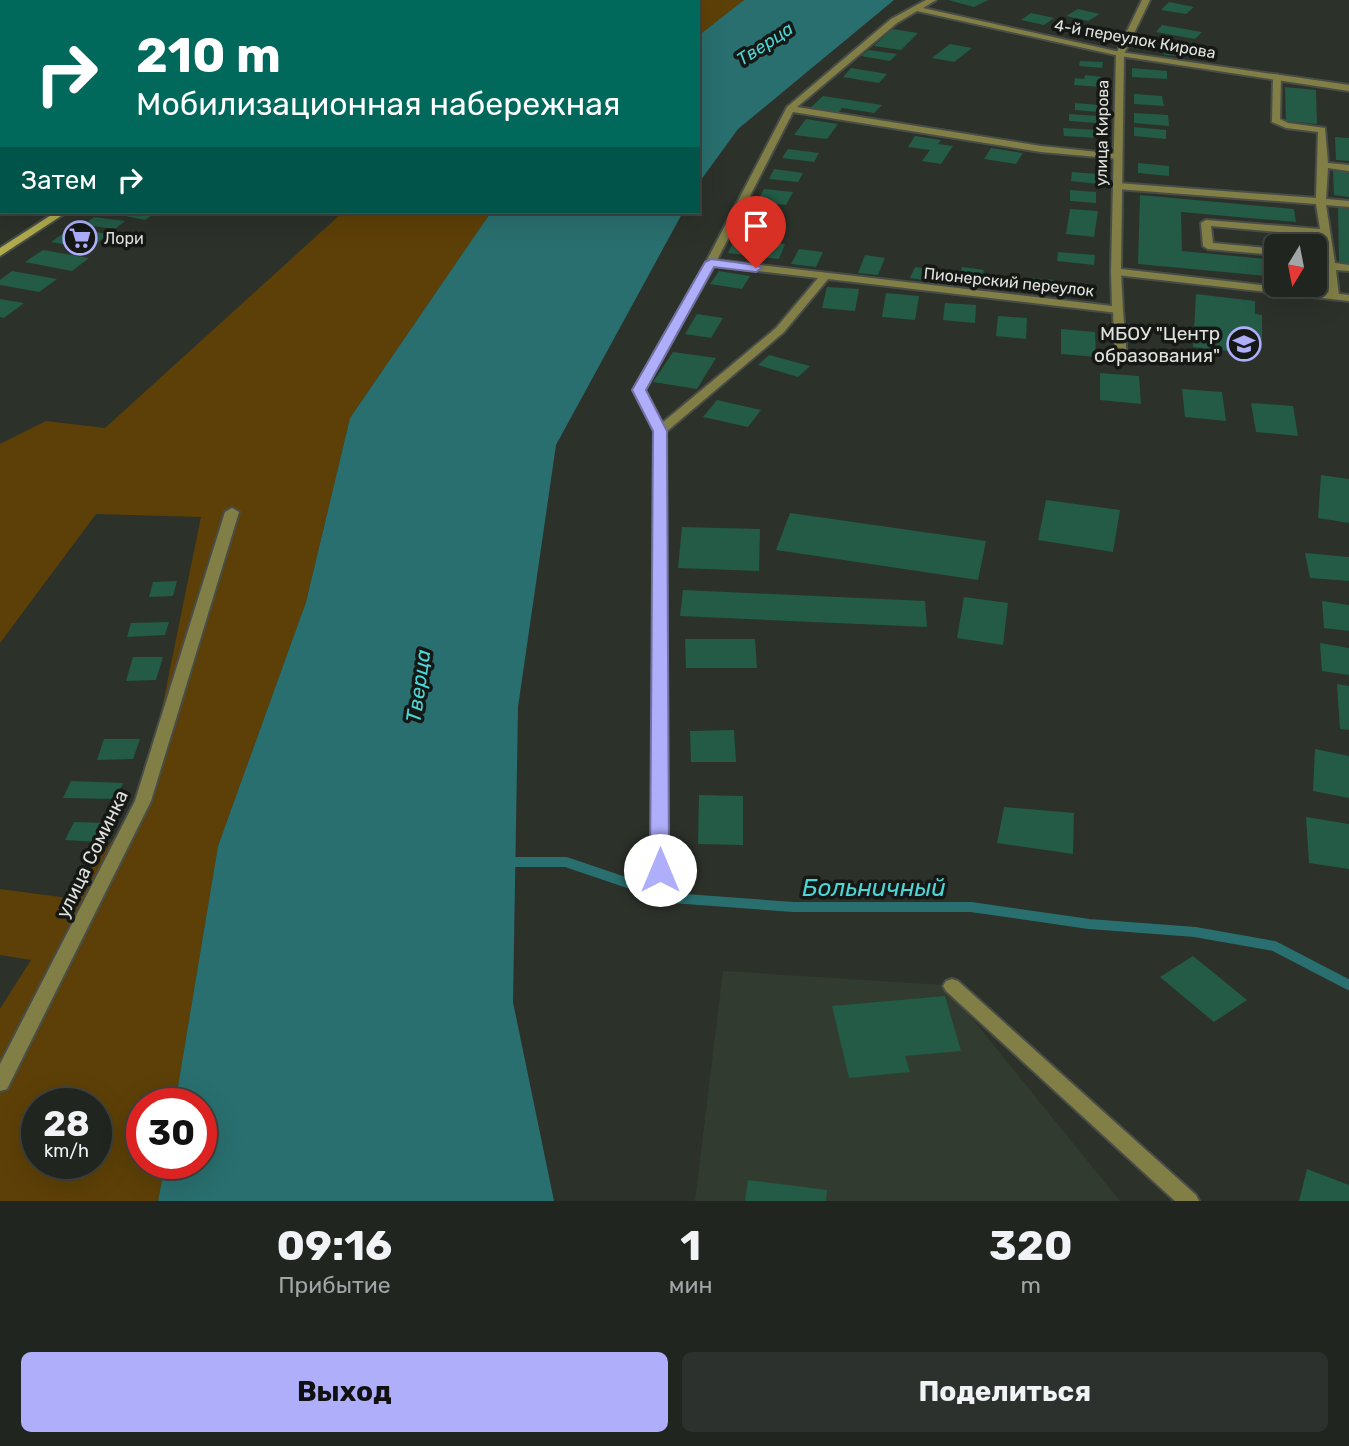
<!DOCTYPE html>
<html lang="ru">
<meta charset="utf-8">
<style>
body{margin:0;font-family:Rubik,sans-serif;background:#2d312d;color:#f1f3f6;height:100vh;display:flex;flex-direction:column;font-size:26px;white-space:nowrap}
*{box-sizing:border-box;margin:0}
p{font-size:23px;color:#a2a5a5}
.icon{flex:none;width:38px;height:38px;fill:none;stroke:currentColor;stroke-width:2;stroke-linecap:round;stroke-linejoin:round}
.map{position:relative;height:1201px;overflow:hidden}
.details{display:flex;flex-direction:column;background:#212520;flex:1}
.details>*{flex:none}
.banner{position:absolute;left:0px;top:0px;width:700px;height:214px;box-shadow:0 7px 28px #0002,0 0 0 2px #3e423e;background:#00695c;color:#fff;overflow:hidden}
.needle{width:46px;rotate:190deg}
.tools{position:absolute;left:1264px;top:234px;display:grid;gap:14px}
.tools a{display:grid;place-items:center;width:63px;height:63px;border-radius:10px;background:#212520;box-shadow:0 7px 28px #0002,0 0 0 2px #3e423e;font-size:35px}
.speed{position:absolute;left:21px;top:1088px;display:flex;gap:14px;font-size:35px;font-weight:700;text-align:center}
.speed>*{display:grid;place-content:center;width:91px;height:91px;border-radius:50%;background:#212520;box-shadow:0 7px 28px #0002,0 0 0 2px #3e423e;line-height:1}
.speed small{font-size:18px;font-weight:400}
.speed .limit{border:10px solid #d22;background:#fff;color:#111}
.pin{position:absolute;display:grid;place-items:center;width:60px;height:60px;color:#fff;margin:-72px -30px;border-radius:50% 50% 50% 0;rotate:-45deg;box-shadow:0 0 7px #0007}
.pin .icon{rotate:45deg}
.me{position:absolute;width:77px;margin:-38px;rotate:0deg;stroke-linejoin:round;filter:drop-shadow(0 0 5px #0008)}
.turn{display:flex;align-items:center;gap:24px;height:147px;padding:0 21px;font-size:32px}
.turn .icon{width:91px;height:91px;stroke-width:2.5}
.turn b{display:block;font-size:49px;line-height:60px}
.then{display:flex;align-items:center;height:66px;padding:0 21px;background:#0003;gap:14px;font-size:26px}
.eta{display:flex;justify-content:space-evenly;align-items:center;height:119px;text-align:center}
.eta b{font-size:42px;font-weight:700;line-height:49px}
.button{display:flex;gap:14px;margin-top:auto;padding:14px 21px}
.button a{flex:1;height:80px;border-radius:10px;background:#aeaefb;color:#111;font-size:28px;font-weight:700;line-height:80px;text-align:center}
.button a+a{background:#2d312d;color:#f1f3f6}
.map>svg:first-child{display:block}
.built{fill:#323b2f}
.green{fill:#5d4007;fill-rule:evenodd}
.water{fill:#296f6f}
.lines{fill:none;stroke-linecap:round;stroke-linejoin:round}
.stream{stroke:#296f6f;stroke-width:10}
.building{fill:#235b46}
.service-casing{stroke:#494d47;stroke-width:4}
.minor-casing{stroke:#494d47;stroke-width:4}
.tertiary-casing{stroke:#494d47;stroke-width:4}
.secondary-casing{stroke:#494d47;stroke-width:4}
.service{fill:#817f46;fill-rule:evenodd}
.minor{fill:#817f46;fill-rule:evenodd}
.tertiary{fill:#817f46;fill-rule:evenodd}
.secondary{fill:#b0ac4c;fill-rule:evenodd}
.route{fill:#aeaefb;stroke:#7171a3;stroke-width:2}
.labels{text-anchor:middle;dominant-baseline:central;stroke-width:7;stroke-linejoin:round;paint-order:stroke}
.far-street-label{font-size:16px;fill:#e0e3de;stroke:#161815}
.far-poi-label{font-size:16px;fill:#e0e3de;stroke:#161815;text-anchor:start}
.far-water-label{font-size:18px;font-style:italic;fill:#4dd6d6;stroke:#161815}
.poi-label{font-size:19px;fill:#e0e3de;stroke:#161815;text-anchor:end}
.street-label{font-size:19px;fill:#e0e3de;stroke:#161815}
.water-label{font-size:21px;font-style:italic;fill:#4dd6d6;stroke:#161815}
.near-water-label{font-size:24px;font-style:italic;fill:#4dd6d6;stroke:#161815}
</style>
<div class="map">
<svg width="1349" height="1201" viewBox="0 0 1349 1201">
<rect width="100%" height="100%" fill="#2c312a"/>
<!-- built -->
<path class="built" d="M 723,971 L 945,985 L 1120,1201 L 695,1201 Z"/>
<!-- green -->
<g class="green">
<path d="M 534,0 L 744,0 L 698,36 L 698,2 L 531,2 Z"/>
<path d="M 343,212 L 491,212 L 350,418 L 306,602 L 218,846 L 175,1104 L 142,1104 L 142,1164 L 165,1164 L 158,1201 L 0,1201 L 0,1009 L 31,960 L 0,955 L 0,889 L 68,898 L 143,801 L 201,517 L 96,514 L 0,643 L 0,444 L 46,421 L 105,428 ZM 37,1104 L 96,1104 L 96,1164 L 37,1164 Z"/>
</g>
<!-- water -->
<g class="water">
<path d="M 744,0 L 894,0 L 738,129 L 698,184 L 698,36 Z"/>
<path d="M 491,212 L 683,212 L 556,445 L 518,707 L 513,1002 L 554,1201 L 158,1201 L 165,1164 L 201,1164 L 201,1104 L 175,1104 L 218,846 L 306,602 L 350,418 Z"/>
</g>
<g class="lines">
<!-- stream -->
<path class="stream" d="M 506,862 L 566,862 L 672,898 L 793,907 L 971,907 L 1089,924 L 1195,932 L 1274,946 L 1349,985"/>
</g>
<!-- building -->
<g class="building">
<path d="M 948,0 L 988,0 L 974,7 Z"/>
<path d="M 1169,2 L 1194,7 L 1186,14 L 1161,10 Z"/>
<path d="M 1078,9 L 1100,14 L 1088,21 L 1066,16 Z"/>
<path d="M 1031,13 L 1054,18 L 1044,25 L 1021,20 Z"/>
<path d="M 1162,25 L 1202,32 L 1195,39 L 1156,32 Z"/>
<path d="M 892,29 L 918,33 L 901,50 L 874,46 Z"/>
<path d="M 1164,41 L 1195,43 L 1195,48 L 1210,49 L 1211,58 L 1164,55 Z"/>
<path d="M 950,44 L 972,48 L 954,62 L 932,58 Z"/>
<path d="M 869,50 L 897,54 L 890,61 L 861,56 Z"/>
<path d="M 1080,61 L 1103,62 L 1102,68 L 1079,66 Z"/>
<path d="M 851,68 L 887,74 L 879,83 L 843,77 Z"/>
<path d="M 1132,68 L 1167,71 L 1167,79 L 1132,77 Z"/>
<path d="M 1085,75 L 1102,77 L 1101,87 L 1074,85 L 1075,78 L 1084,79 Z"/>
<path d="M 1285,87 L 1316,90 L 1317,124 L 1286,121 Z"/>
<path d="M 1134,94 L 1162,96 L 1164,106 L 1134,104 Z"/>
<path d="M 823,96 L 882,105 L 874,113 L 842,108 L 837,114 L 809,109 Z"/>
<path d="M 1075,103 L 1099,105 L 1099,112 L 1075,110 Z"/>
<path d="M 1134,113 L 1168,115 L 1169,126 L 1134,123 Z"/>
<path d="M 1069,114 L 1097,116 L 1097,123 L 1069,121 Z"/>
<path d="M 806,119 L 838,124 L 827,139 L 794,135 Z"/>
<path d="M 1134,127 L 1166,130 L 1166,139 L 1134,136 Z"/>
<path d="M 1063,128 L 1099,130 L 1099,138 L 1064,136 Z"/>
<path d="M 915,136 L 941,140 L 938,144 L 953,146 L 941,164 L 922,161 L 930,150 L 908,147 Z"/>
<path d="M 1335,137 L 1349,138 L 1349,161 L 1336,160 Z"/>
<path d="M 991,148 L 1023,153 L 1016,164 L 984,159 Z"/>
<path d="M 788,149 L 819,153 L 814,162 L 782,158 Z"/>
<path d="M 1138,163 L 1169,166 L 1169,176 L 1138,173 Z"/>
<path d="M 774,169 L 803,173 L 798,182 L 769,179 Z"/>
<path d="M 1333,171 L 1349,172 L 1349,197 L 1334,195 Z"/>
<path d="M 1072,172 L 1098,174 L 1098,184 L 1071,181 Z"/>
<path d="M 764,189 L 793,192 L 786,205 L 757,202 Z"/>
<path d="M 1070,190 L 1096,192 L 1096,203 L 1070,201 Z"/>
<path d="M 1140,195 L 1294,209 L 1296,222 L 1181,212 L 1182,251 L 1276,260 L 1276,277 L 1138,264 Z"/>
<path d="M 1338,207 L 1349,209 L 1349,265 L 1339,263 Z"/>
<path d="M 1070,209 L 1098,211 L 1094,237 L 1066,234 Z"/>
<path d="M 106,212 L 149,212 L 155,213 L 145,220 Z"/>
<path d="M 749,213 L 776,216 L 769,231 L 741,228 Z"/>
<path d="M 94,217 L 125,221 L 115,229 L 84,225 Z"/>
<path d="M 71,228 L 109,234 L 89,249 L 51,242 Z"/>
<path d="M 735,239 L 785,244 L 779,259 L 728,253 Z"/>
<path d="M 799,249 L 823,252 L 816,267 L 791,264 Z"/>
<path d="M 43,250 L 89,258 L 72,271 L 25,262 Z"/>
<path d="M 1058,252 L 1095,255 L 1094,265 L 1057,261 Z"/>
<path d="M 865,255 L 885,258 L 878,275 L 858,273 Z"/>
<path d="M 915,267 L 935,270 L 930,281 L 910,278 Z"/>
<path d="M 962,267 L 984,270 L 979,286 L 957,283 Z"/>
<path d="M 12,271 L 57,279 L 39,292 L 0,285 L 0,280 Z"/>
<path d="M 719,271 L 750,276 L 742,289 L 710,284 Z"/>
<path d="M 1033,278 L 1055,280 L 1055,290 L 1040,289 L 1041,284 L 1032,283 Z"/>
<path d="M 827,287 L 859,289 L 855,311 L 822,308 Z"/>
<path d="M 886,293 L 919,296 L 915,320 L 882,317 Z"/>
<path d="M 1196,294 L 1255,301 L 1255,314 L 1262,315 L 1262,339 L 1254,338 L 1255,354 L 1193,347 Z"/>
<path d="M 0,299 L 24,303 L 4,318 L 0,317 Z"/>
<path d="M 945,303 L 976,305 L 975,323 L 943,320 Z"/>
<path d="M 697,314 L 723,318 L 711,338 L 685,334 Z"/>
<path d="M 998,316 L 1027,318 L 1026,339 L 996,336 Z"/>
<path d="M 1061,329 L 1095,332 L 1096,357 L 1061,354 Z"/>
<path d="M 673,352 L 716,358 L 697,389 L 653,382 Z"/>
<path d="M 769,355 L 810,366 L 798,377 L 758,365 Z"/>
<path d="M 1100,373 L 1139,376 L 1141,404 L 1100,400 Z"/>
<path d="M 1182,389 L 1222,392 L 1226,421 L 1185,417 Z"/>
<path d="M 717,400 L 761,410 L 748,427 L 703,417 Z"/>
<path d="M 1251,403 L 1293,406 L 1298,436 L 1256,432 Z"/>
<path d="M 1321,475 L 1349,479 L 1349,523 L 1318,518 Z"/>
<path d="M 1046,500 L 1120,510 L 1113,552 L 1038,540 Z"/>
<path d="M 790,513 L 986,541 L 978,580 L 776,550 Z"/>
<path d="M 682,527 L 760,529 L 759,571 L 678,568 Z"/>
<path d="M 1305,553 L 1349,557 L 1349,581 L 1310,578 Z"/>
<path d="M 177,581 L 173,596 L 149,597 L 153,582 Z"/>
<path d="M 683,590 L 925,601 L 927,627 L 680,616 Z"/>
<path d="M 964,597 L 1008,603 L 1003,645 L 957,638 Z"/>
<path d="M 1322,601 L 1349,605 L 1349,631 L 1324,628 Z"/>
<path d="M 169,622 L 165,635 L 127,637 L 131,623 Z"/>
<path d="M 685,639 L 755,639 L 757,668 L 686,668 Z"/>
<path d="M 1320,643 L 1349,648 L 1349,675 L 1322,671 Z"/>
<path d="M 133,657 L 163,657 L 156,680 L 126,681 Z"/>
<path d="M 1337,684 L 1349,686 L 1349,730 L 1340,729 Z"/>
<path d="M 734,730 L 736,762 L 691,762 L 690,731 Z"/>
<path d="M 104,739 L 140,739 L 133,759 L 97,760 Z"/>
<path d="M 1315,749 L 1349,756 L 1349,798 L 1313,791 Z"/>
<path d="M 71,781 L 123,783 L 116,799 L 63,798 Z"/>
<path d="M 699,795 L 743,796 L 743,845 L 698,844 Z"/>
<path d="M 1004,807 L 1074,813 L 1073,854 L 997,843 Z"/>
<path d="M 1306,817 L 1349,824 L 1349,869 L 1309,863 Z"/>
<path d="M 74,822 L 108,823 L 100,842 L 65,840 Z"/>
<path d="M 1193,956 L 1247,1000 L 1214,1022 L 1160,977 Z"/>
<path d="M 945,996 L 961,1051 L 905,1056 L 910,1072 L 849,1078 L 832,1006 Z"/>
<path d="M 1307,1169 L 1349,1185 L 1349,1201 L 1299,1201 Z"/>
<path d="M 748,1180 L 827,1190 L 826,1201 L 745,1201 Z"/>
</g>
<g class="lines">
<defs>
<g id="service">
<path d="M 419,0 L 438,0 L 441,2 L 421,2 Z"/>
<path d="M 1277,74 L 1281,77 L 1280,119 L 1288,123 L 1325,128 L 1328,163 L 1349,165 L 1349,171 L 1328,168 L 1326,199 L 1349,201 L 1349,207 L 1326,205 L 1335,263 L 1349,265 L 1349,271 L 1336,270 L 1339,296 L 1338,298 L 1334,299 L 1329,296 L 1324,259 L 1314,258 L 1314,252 L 1323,252 L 1321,236 L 1211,226 L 1213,243 L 1276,249 L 1276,255 L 1208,249 L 1203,246 L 1201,223 L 1206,220 L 1320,229 L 1316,204 L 1117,189 L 1112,186 L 1117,183 L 1316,198 L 1318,132 L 1286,128 L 1272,122 L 1273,77 Z"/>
<path d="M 1118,307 L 1123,310 L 1127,359 L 1121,362 L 1115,359 L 1113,310 Z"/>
</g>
<g id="minor">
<path d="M 135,0 L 143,0 L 133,2 Z"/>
<path d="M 926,0 L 936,0 L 923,8 L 1120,52 L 1349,85 L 1349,91 L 1120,56 L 917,11 L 897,23 L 797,107 L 1041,146 L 1117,154 L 1120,155 L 1120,159 L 1041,152 L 793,112 L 717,260 L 1112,306 L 1111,272 L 1116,269 L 1121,272 L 1123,310 L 1118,313 L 828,279 L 784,332 L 666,432 L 668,870 L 666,874 L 660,876 L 654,874 L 652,870 L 654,431 L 633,390 L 706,262 L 787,107 L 891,19 ZM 714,266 L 818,278 L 776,328 L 662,423 L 645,390 Z"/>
<rect x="0" y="119" width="2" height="6"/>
<path d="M 2,141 L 2,148 L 0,149 L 0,142 Z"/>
<path d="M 232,508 L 239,512 L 151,801 L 7,1089 L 0,1091 L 0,1064 L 135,801 L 225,512 Z"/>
<path d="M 952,979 L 958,981 L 1196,1195 L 1199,1201 L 1175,1201 L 946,991 L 943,986 L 946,981 Z"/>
</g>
<path id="tertiary" d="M 1142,0 L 1150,0 L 1124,54 L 1121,269 L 1349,295 L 1349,301 L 1116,275 L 1111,272 L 1116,54 Z"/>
<g id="secondary">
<path d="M 371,0 L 381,0 L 380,2 Z"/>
<path d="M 56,212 L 67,212 L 0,256 L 0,248 Z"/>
</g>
</defs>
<!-- service casing -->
<use href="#service" class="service-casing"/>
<!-- minor casing -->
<use href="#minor" class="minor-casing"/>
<!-- tertiary casing -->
<use href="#tertiary" class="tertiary-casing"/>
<!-- secondary casing -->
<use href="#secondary" class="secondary-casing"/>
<!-- service -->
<use href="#service" class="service"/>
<!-- minor -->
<use href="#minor" class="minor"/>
<!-- tertiary -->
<use href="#tertiary" class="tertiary"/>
<!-- secondary -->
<use href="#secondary" class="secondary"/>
</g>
<!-- route -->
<path class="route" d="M 711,259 L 756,265 L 762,268 L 756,272 L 714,267 L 646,390 L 667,431 L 669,870 L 667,874 L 653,874 L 650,870 L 653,431 L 632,390 L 705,262 Z"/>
<!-- icons -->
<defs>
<symbol id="supermarket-ring" viewBox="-11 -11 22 22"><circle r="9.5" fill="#161815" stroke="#aeaefb" stroke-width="1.5"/><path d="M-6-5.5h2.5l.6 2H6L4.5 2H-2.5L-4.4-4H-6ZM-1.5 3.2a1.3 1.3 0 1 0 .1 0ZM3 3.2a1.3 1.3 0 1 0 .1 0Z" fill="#aeaefb"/></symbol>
<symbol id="school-ring" viewBox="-11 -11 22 22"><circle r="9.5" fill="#161815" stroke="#aeaefb" stroke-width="1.5"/><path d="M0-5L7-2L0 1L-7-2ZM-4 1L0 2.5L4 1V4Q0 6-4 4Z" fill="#aeaefb"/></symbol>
</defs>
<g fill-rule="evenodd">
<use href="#supermarket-ring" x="61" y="219" width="38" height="38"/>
<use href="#school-ring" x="1225" y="325" width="38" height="38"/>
</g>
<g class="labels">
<!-- far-street labels -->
<g class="far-street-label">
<text transform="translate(1135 39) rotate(10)">4-й переулок Кирова</text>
<text transform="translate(1102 133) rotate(-89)">улица Кирова</text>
<text transform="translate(1009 282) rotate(6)">Пионерский переулок</text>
</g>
<!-- far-poi labels -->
<g class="far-poi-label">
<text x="104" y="238">Лори</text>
</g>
<!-- far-water labels -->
<g class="far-water-label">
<text transform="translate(765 44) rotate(-33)">Тверца</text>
</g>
<!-- poi labels -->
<g class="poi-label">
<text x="1220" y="333">МБОУ "Центр<tspan x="1220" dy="22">образования"</tspan></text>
</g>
<!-- street labels -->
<g class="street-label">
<text transform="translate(92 854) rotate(-64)">улица Соминка</text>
</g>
<!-- water labels -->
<g class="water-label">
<text transform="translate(418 686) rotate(-82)">Тверца</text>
</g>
<!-- near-water labels -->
<g class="near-water-label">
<text x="874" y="888">Больничный</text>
</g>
</g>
</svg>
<div class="tools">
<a><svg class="needle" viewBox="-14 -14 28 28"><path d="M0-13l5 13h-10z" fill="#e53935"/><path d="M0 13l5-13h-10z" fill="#a2a5a5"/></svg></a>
</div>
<div class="speed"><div>28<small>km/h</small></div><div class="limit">30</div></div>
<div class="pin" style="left:756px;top:268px;background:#d93025"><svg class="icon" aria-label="arrive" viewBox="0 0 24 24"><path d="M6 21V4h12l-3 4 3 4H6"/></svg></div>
<svg class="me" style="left:660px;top:870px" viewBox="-20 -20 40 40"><circle r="19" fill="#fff"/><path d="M0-13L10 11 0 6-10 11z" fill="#aeaefb"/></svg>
<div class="banner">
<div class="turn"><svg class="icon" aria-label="right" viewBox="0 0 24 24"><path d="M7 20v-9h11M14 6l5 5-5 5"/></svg><div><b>210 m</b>Мобилизационная набережная</div></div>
<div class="then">Затем<svg class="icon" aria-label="right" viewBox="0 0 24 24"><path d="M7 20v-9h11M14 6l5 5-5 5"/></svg></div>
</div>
</div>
<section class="details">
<div class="eta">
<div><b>09:16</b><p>Прибытие</p></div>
<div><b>1</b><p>мин</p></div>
<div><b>320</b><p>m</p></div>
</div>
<div class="button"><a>Выход</a><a>Поделиться</a></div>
</section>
